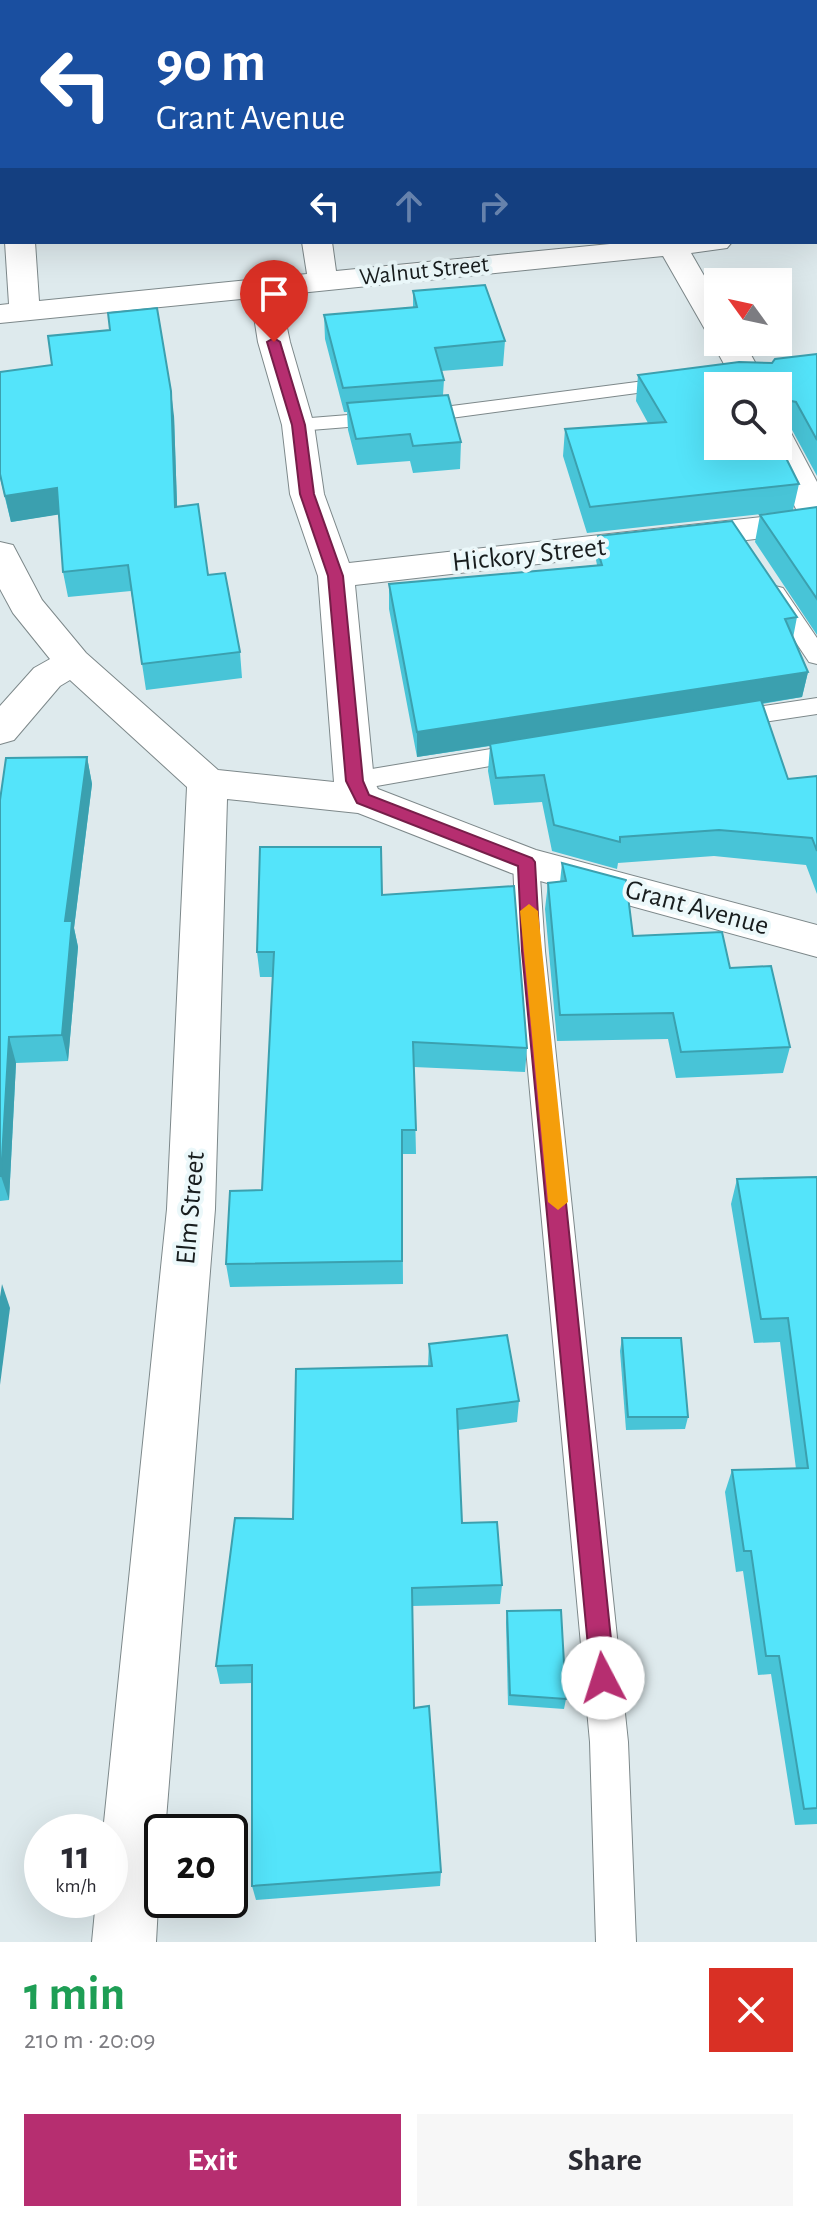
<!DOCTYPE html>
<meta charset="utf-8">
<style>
body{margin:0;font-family:"Alegreya Sans",sans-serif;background:#f7f7f7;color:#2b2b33;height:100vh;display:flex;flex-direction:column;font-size:30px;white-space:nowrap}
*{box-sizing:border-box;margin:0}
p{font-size:26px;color:#7c7c81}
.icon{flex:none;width:44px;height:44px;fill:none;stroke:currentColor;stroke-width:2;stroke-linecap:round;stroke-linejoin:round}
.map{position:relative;height:1942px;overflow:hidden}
.sheet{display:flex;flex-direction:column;background:#fff;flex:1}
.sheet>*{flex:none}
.banner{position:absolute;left:0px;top:0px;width:818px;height:244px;box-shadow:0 8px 32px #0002;background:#1a4fa0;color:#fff;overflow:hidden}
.needle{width:52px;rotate:303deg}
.tools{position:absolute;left:704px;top:268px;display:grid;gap:16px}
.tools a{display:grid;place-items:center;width:88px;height:88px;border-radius:0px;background:#fff;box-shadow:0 8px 32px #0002;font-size:40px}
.speed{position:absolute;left:24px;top:1814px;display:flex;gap:16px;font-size:40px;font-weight:700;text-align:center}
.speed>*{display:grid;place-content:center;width:104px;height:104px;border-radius:50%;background:#fff;box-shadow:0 8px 32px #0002;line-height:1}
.speed small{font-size:20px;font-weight:400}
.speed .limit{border:4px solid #111;border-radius:12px;background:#fff;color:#111}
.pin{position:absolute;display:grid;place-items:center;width:68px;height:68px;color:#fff;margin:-82px -34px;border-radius:50% 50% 50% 0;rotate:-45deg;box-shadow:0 0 8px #0007}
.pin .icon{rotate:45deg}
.me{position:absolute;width:88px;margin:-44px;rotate:355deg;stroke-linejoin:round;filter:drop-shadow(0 0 6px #0008)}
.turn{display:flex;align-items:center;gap:28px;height:168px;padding:0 24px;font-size:36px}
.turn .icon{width:104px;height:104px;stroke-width:2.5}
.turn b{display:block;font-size:56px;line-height:68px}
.lanes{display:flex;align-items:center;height:76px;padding:0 24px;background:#0003;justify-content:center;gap:40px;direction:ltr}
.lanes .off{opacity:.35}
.round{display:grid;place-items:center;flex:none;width:84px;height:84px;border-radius:0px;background:#f7f7f7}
.head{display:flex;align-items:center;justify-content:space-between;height:136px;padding:0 24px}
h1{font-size:48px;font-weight:600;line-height:60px;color:#1e9e55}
.primary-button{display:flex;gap:16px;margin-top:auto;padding:16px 24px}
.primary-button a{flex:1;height:92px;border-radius:0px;background:#b62e70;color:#fff;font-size:32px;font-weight:600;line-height:92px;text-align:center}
.primary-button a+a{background:#f7f7f7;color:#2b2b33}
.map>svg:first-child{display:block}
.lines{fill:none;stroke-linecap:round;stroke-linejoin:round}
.lane-casing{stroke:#7d888a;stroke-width:2}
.street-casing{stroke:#7d888a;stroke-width:2}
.lane{fill:#fff;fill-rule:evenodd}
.street{fill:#fff;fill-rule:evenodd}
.wall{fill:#48c4d7}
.shaded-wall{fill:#3ba0af}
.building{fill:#54e4fa;stroke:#3ba0af;stroke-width:2}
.route{fill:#b62e70;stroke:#761e49;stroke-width:2}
.slow{fill:#f59e0b}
.labels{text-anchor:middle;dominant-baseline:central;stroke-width:8;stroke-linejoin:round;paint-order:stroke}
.far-street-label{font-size:24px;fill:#181d1e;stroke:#ebf8fa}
.street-label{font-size:28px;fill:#181d1e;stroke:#ebf8fa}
</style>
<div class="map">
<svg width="817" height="1942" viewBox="0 0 817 1942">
<rect width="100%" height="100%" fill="#deeaed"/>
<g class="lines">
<defs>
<g id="lane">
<rect x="816" y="35" width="1" height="10"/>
<path d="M 675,377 L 685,383 L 682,387 L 436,420 L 298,431 L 288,425 L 298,419 L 436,408 Z"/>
<path d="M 775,586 L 783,588 L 817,638 L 817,664 L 809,662 L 763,593 Z"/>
<path d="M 817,698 L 817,714 L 730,727 L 721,725 L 718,719 L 721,713 L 730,711 Z"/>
<path d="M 527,743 L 536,746 L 540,752 L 536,758 L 354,790 L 345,787 L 341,781 L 345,775 L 354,772 Z"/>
<path d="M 526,852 L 535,855 L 539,862 L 545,951 L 628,1742 L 636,1942 L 596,1942 L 590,1742 L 517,951 L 513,862 L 517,855 Z"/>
</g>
<g id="street">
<rect x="270" y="0" width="24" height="2"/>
<rect x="0" y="146" width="2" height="23"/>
<path d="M 817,223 L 817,241 L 816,242 L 816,224 Z"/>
<path d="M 5,242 L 35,242 L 39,301 L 307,274 L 302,242 L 332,242 L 336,271 L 630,242 L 732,242 L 727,248 L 691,253 L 718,300 L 718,342 L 744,342 L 768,386 L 736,386 L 712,342 L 718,335 L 707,333 L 663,256 L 280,295 L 290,342 L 314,425 L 324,494 L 349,563 L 798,513 L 765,446 L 778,446 L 778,428 L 790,431 L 817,482 L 817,532 L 355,585 L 374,781 L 378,789 L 536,850 L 817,925 L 817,957 L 511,873 L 358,813 L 227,799 L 215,1209 L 165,1832 L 162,1832 L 156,1942 L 92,1942 L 96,1900 L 110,1900 L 110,1832 L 103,1832 L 167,1209 L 187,787 L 70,680 L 60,686 L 14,740 L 0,744 L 0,706 L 34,668 L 50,659 L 13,613 L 0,589 L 0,542 L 13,545 L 42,600 L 86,653 L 218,770 L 334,782 L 318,576 L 290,494 L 282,425 L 258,342 L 251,298 L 0,323 L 0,305 L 9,304 Z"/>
</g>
</defs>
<!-- lane casing -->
<use href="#lane" class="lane-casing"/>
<!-- street casing -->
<use href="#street" class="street-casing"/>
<!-- lane -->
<use href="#lane" class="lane"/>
<!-- street -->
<use href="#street" class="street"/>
</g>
<!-- wall -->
<g class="wall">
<path d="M 413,291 L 505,341 L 503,366 L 441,371 L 444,380 L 443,395 L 461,442 L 460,469 L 413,473 L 410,461 L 357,465 L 348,430 L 347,412 L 344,412 L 325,339 L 324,315 L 413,307 Z"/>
<path d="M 817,354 L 817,476 L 791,428 L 778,426 L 718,386 L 799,484 L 793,510 L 817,507 L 817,635 L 755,542 L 760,515 L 790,511 L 587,533 L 563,456 L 565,429 L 648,423 L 636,401 L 638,375 L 772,363 Z"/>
<path d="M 0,372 L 174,416 L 177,506 L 208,575 L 240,652 L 242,678 L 146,690 L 131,591 L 68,597 L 63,572 L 59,514 L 11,522 L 0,478 Z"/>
<path d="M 598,536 L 797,617 L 793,638 L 808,672 L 802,697 L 762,704 L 788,779 L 817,776 L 817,894 L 806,865 L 714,856 L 618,863 L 617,869 L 552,851 L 542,802 L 494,805 L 488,771 L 490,746 L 417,757 L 389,609 L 389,584 L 597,565 L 596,560 Z"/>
<path d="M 87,757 L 92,784 L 74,928 L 78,947 L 68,1061 L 16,1063 L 9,1200 L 0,1201 L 0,800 Z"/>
<path d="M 562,863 L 633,936 L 730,968 L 790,1047 L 783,1073 L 676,1078 L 668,1039 L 557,1041 L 545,909 L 548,883 L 560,882 Z"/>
<path d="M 382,895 L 527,1048 L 525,1072 L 414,1067 L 416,1154 L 402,1154 L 403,1284 L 230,1287 L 226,1264 L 262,1190 L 273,977 L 260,977 L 257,952 Z"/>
<path d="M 817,1177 L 817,1824 L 795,1825 L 771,1674 L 758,1675 L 743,1571 L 736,1572 L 725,1492 L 732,1470 L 796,1469 L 780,1342 L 754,1343 L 731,1204 L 737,1179 Z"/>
<path d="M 622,1338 L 688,1417 L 685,1429 L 626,1430 L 620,1351 Z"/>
<path d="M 429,1344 L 519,1401 L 517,1422 L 458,1430 L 462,1523 L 502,1585 L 500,1604 L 412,1606 L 414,1708 L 441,1872 L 440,1886 L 256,1900 L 252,1886 L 252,1683 L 220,1684 L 216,1666 L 293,1519 L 428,1366 Z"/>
<path d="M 507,1611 L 566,1699 L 564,1709 L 508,1705 L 506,1622 Z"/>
</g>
<!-- shaded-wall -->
<g class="shaded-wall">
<path d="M 171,391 L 174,416 L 178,532 L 175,507 Z"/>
<path d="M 57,488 L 62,514 L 11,522 L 5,496 Z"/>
<path d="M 808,672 L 802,697 L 417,757 L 417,732 Z"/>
<path d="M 87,757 L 92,784 L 74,928 L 78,947 L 68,1061 L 62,1035 L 65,921 Z"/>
<path d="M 9,1037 L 16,1063 L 9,1200 L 1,1176 Z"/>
<path d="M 2,1284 L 10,1308 L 0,1385 L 0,1297 Z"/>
</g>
<!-- building -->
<g class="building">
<path d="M 485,285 L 505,341 L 435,348 L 444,380 L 343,388 L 324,315 L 417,307 L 413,291 Z"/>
<path d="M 157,308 L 171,391 L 175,507 L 198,504 L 208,575 L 225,573 L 240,652 L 142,664 L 128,565 L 63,572 L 57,488 L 5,496 L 0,474 L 0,372 L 52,365 L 48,336 L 110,330 L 108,313 Z"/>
<path d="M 817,354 L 817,440 L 796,402 L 781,399 L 780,417 L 778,417 L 778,386 L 718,386 L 718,446 L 778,446 L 778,442 L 799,484 L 590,507 L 565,429 L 666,422 L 638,375 L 739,362 L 772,363 L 775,359 Z"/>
<path d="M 448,395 L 461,442 L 413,446 L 410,434 L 356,439 L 347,403 Z"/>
<path d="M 817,507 L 817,599 L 760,515 Z"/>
<path d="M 732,521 L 797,617 L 785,619 L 808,672 L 417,732 L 389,584 L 602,565 L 598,552 L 604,552 L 598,536 Z"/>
<path d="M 761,700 L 788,779 L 817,776 L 817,851 L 812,838 L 719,830 L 620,837 L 620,842 L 554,825 L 544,775 L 496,778 L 490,744 Z"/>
<path d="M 87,757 L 65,921 L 72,921 L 62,1035 L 9,1037 L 1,1176 L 0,1176 L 0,800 L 6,758 Z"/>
<path d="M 260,847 L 381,847 L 382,895 L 514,886 L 527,1048 L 413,1042 L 416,1130 L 402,1130 L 402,1261 L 226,1264 L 230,1191 L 262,1190 L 274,952 L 257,952 Z"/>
<path d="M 562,863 L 626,880 L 633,936 L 722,932 L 730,968 L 771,966 L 790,1047 L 681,1052 L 673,1013 L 560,1015 L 548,883 L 566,881 Z"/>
<path d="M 817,1177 L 817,1808 L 804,1809 L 779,1656 L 766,1656 L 751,1551 L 744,1551 L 732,1470 L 808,1468 L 788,1318 L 761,1319 L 737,1179 Z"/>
<path d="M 507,1335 L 519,1401 L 457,1409 L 462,1523 L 497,1522 L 502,1585 L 412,1588 L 414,1708 L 429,1706 L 441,1872 L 252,1886 L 252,1665 L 216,1666 L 235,1518 L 293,1519 L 296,1369 L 432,1366 L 429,1344 Z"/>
<path d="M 622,1338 L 681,1338 L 688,1417 L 628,1417 Z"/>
<path d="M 561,1610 L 566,1699 L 510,1695 L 507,1611 Z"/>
</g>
<!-- route -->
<path class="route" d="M 274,338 L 280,342 L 305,425 L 314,494 L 343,576 L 363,781 L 369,795 L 532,858 L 535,862 L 540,951 L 615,1678 L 612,1687 L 603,1690 L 595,1687 L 591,1678 L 522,951 L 518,866 L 357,803 L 346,781 L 328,576 L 300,494 L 292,425 L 267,342 Z"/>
<!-- slow -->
<path class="slow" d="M 529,904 L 538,911 L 568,1202 L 558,1210 L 548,1202 L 520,911 Z"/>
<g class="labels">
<!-- far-street labels -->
<g class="far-street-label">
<text transform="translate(424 271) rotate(-6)">Walnut Street</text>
</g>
<!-- street labels -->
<g class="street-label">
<text transform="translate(529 555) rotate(-6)">Hickory Street</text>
<text transform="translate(697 908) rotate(15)">Grant Avenue</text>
<text transform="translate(191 1208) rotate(-85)">Elm Street</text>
</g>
</g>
</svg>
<div class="tools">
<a><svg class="needle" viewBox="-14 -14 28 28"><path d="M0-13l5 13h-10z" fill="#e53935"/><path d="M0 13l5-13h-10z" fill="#7c7c81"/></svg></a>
<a><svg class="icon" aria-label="search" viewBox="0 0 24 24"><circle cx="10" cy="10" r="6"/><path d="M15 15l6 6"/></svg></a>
</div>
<div class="speed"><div>11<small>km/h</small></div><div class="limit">20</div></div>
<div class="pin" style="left:274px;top:342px;background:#d93025"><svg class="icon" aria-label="arrive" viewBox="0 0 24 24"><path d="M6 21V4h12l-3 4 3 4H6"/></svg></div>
<svg class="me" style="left:603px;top:1678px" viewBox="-20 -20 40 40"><circle r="19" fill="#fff"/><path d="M0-13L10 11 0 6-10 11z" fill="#b62e70"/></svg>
<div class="banner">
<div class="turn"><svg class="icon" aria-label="left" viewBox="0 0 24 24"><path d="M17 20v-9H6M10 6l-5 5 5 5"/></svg><div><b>90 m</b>Grant Avenue</div></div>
<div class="lanes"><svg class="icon" aria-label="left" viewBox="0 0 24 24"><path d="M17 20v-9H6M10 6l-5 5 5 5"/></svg><svg class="icon off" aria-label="ahead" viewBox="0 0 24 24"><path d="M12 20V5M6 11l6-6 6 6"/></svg><svg class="icon off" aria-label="right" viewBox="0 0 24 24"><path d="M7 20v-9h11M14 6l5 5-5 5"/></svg></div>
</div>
</div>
<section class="sheet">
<div class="head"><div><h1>1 min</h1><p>210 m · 20:09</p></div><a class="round" style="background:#d93025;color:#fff"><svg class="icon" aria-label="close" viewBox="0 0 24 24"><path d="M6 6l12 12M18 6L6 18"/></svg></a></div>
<div class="primary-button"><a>Exit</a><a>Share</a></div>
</section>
